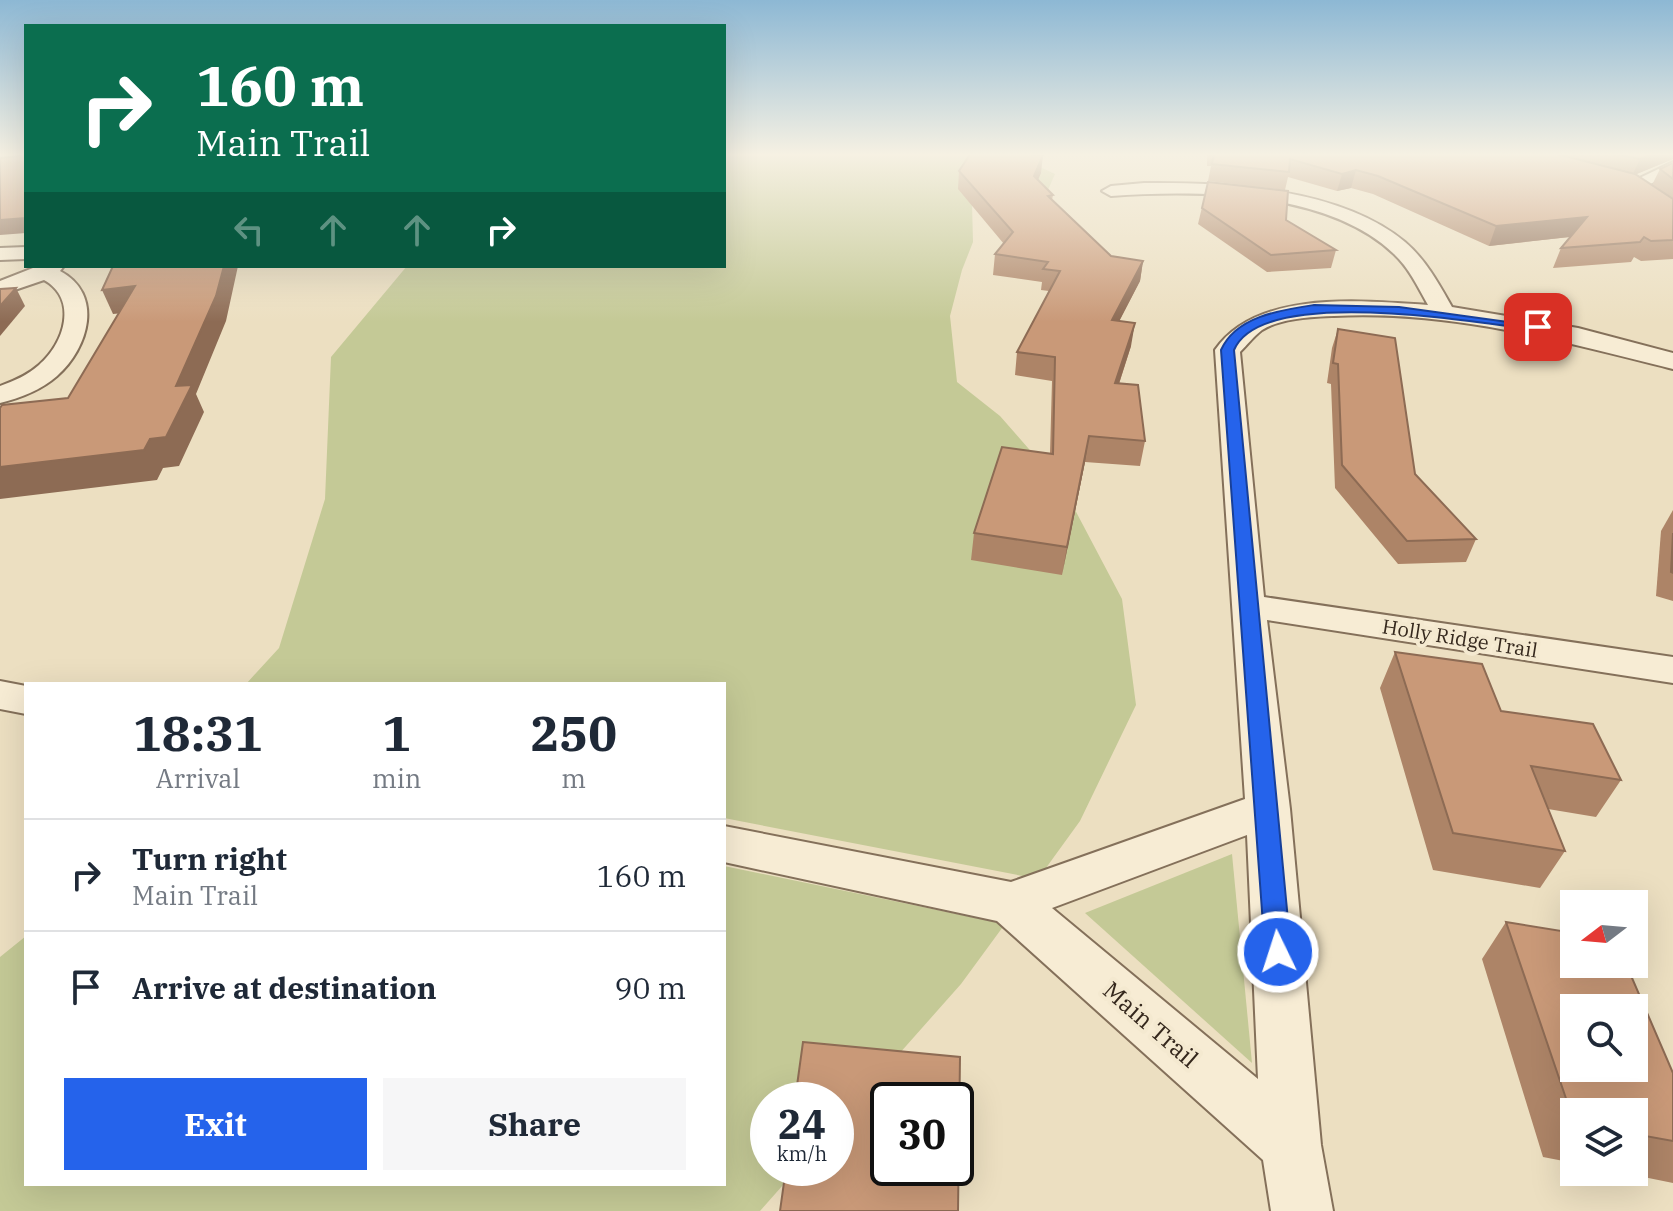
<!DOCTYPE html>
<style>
body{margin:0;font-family:"IBM Plex Serif",serif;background:#f6f6f7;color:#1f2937;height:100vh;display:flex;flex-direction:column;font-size:30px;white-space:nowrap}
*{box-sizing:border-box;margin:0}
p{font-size:26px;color:#747a83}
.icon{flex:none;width:44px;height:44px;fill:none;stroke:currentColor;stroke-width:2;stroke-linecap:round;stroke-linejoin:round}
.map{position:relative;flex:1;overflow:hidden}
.details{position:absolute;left:24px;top:682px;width:702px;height:504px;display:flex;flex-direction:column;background:#fff;border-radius:0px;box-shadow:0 8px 32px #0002}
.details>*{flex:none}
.guide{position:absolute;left:24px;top:24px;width:702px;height:244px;border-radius:0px;box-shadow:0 8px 32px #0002;background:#0b6e4f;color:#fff;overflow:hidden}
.needle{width:52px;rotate:254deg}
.buttons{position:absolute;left:1560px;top:890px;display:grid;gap:16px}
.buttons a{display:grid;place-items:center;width:88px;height:88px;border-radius:0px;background:#fff;box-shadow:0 8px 32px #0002;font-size:40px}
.speed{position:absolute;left:750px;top:1082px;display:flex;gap:16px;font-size:40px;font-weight:700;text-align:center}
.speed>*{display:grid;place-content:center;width:104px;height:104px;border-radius:50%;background:#fff;box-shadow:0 8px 32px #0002;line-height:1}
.speed small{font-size:20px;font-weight:400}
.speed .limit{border:4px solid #111;border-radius:12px;background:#fff;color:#111}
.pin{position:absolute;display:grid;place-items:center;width:68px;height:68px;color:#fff;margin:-34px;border-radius:16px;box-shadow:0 4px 12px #0006}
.me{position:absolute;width:88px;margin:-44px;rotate:356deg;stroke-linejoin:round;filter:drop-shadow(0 0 6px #0008)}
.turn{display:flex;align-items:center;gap:28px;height:168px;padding:0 40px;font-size:36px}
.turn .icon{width:104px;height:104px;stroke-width:2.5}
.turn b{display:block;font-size:56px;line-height:68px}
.lanes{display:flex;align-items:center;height:76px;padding:0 40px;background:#0003;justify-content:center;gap:40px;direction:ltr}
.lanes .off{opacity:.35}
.eta{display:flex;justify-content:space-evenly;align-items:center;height:136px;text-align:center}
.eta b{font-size:48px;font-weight:800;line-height:56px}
.button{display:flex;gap:16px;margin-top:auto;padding:16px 40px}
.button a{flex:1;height:92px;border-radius:0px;background:#2563eb;color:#fff;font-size:32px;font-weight:800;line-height:92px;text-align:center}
.button a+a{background:#f6f6f7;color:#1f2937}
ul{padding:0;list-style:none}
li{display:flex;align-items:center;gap:24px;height:112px;padding:0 40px;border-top:2px solid #e0e1e3}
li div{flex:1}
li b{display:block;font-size:30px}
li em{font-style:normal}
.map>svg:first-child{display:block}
.green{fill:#c4c996}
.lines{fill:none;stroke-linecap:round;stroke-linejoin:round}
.minor-casing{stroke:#84705a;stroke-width:4}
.minor{fill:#f7ecd4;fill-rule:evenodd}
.wall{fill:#ad8467}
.shaded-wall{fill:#8d6b54}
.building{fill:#c99978;stroke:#8d6b54;stroke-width:2;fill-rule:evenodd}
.route{fill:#2563eb;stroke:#184099;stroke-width:2}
.labels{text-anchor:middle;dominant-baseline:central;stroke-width:8;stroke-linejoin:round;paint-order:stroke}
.street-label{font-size:20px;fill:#35281d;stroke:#f4e9d0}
.near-street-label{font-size:24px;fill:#35281d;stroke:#f4e9d0}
</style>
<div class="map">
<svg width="1673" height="1211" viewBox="0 0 1673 1211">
<rect width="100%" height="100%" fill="#ecdfc1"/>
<!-- green -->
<g class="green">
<path d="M 724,153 L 1011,153 L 1055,174 L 1048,190 L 972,203 L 973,242 L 962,270 L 950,316 L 957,382 L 1000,416 L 1064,489 L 1122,599 L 1136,705 L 1080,821 L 1038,879 L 724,818 L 724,684 L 246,684 L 279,648 L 325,499 L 331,357 L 407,266 L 724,266 Z"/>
<path d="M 1232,854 L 1252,1063 L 1085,913 Z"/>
<path d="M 724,866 L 1005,924 L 961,984 L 836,1125 L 836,1100 L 768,1100 L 768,1168 L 798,1168 L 760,1211 L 0,1211 L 0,957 L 26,936 L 26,1184 L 724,1184 Z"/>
</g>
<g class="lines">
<defs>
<g id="minor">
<path d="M 1673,162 L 1673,173 L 1646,186 L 1673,206 L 1673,221 L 1625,185 Z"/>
<path d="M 1144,183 C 1226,182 1340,188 1405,242 C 1426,260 1439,284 1452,307 L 1578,328 L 1673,353 L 1673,369 C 1561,341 1450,310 1334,316 C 1312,317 1281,318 1262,330 C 1254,336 1247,345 1240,352 L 1264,597 L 1673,657 L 1673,683 L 1267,620 L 1290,809 L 1321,1145 L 1333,1211 L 1271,1211 L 1263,1160 L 997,921 L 724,862 L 724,826 L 1011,882 L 1245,799 L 1215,350 C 1257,289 1363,301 1428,305 C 1418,287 1409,268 1394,254 C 1327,190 1197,190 1111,196 L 1102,191 L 1111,186 ZM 1247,835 L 1258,1079 L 1052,908 Z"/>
<path d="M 26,247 L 26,259 L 0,260 L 0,248 Z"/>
<path d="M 38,266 L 64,266 L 60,271 C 104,294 89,348 57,376 C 41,390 20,398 0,403 L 0,386 C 14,381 28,375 39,365 C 65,343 78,299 44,280 L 0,295 L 0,281 Z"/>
<path d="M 0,681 L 26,686 L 26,714 L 0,709 Z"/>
</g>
</defs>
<!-- minor casing -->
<use href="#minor" class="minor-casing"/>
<!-- minor -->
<use href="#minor" class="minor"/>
</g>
<!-- wall -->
<g class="wall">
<path d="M 1207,153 L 1673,153 L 1673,159 L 1636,174 L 1652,185 L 1660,169 L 1673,163 L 1673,259 L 1641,261 L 1634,257 L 1631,262 L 1553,268 L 1561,248 L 1570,237 L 1489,246 L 1373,194 L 1351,188 L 1337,191 L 1288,177 L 1285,190 L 1208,181 L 1211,166 L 1207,166 Z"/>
<path d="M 959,171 L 1041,173 L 1037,180 L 1053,195 L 1052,200 L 1111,256 L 1143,261 L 1140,281 L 1119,321 L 1131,346 L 1119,384 L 1145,441 L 1140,466 L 1085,462 L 1062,575 L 971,560 L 974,533 L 1050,454 L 1052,381 L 1015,375 L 1017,352 L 1049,291 L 1041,290 L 1042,282 L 993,275 L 995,254 L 1004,244 L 958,189 Z"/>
<path d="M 1208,182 L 1286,220 L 1336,250 L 1331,268 L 1267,272 L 1198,224 Z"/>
<path d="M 1338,329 L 1415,474 L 1476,539 L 1466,562 L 1398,564 L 1335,488 L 1331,384 L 1327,383 L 1332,348 Z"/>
<path d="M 1673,510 L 1673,601 L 1656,596 L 1661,531 Z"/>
<path d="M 1395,652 L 1621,780 L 1596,817 L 1548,809 L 1565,851 L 1540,888 L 1433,870 L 1380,688 Z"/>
<path d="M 1506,922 L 1673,1073 L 1673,1183 L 1619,1172 L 1634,1172 L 1634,1112 L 1574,1112 L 1574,1163 L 1543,1157 L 1482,959 Z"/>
</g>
<!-- shaded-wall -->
<g class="shaded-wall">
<path d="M 1655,153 L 1673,153 L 1673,159 L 1632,176 L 1640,159 Z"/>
<path d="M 1043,155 L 1041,173 L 1032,194 L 1034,176 Z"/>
<path d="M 1356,170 L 1351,188 L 1337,191 L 1342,174 Z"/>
<path d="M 1587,217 L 1578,236 L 1489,246 L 1496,226 Z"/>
<path d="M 26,218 L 26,233 L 0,235 L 0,220 Z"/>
<path d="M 1143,261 L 1140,281 L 1108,343 L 1112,320 Z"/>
<path d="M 224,266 L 238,266 L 226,321 L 196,394 L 204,412 L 179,466 L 163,468 L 157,480 L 0,499 L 0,467 Z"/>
<path d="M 135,286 L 145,311 L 113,314 L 102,290 Z"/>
<path d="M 16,288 L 25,306 L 0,336 L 0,306 Z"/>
<path d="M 1135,323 L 1131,346 L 1111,408 L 1115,383 Z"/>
<path d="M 1089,436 L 1085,462 L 1062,575 L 1067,547 Z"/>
</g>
<!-- building -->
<g class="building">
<path d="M 26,153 L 26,218 L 0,220 L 0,158 L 18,156 Z"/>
<path d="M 971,153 L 1004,153 L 1043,155 L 1034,176 L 1053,195 L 1048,196 L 1111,256 L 1143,261 L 1112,320 L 1135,323 L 1115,383 L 1138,385 L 1145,441 L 1089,436 L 1067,547 L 974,533 L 1002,447 L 1053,454 L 1055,357 L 1017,352 L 1060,271 L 1043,269 L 1048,262 L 995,254 L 1013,232 L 959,171 Z"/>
<path d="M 1214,153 L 1553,153 L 1635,174 L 1673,199 L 1673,240 L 1651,241 L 1644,237 L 1640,242 L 1561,248 L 1587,217 L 1496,226 L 1378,176 L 1356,170 L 1342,174 L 1290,159 L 1289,172 L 1212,164 Z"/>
<path d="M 1611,153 L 1655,153 L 1640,159 Z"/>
<path d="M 1673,163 L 1673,179 L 1660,169 Z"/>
<path d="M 1208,182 L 1288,191 L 1286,220 L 1336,250 L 1271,255 L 1202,208 Z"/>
<path d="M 113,266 L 224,266 L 216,296 L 176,386 L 192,385 L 166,437 L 150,439 L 144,450 L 0,467 L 0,408 L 2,405 L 68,398 L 135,286 L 102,290 Z"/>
<path d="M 16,288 L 0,306 L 0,289 Z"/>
<path d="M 1338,329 L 1395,338 L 1415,474 L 1476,539 L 1407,541 L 1342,465 L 1338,364 L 1333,363 Z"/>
<path d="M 1673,533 L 1673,573 L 1671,572 Z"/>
<path d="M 1395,652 L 1482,664 L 1501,711 L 1593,724 L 1621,780 L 1531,766 L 1565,851 L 1453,833 Z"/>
<path d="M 1506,922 L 1574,933 L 1574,964 L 1626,964 L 1673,1073 L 1673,1141 L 1634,1134 L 1634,1112 L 1574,1112 L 1574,1122 ZM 1574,1008 L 1634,1008 L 1634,1068 L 1574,1068 Z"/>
<path d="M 803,1042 L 960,1057 L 958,1211 L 780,1211 L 786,1168 L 836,1168 L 836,1100 L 795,1100 ZM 888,1100 L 956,1100 L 956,1168 L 888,1168 Z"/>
</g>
<!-- sky -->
<linearGradient id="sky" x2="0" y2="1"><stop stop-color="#8db8d4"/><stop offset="0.48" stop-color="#f6f1e3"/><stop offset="1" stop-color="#f6f1e3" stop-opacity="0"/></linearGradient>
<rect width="1673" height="322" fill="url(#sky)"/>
<!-- route -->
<path class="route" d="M 1314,305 L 1399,307 L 1544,327 L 1538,330 C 1478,323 1262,284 1234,350 L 1291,952 L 1287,960 L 1278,964 L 1269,960 L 1265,952 L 1221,350 C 1236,316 1281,310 1314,305 Z"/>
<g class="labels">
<!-- street labels -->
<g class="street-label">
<text transform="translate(1460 638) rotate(9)">Holly Ridge Trail</text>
</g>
<!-- near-street labels -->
<g class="near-street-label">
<text transform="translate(1151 1024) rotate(41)">Main Trail</text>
</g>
</g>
</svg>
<div class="buttons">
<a><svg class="needle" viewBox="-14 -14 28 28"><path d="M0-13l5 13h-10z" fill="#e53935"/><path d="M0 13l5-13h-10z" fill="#747a83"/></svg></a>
<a><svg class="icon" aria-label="search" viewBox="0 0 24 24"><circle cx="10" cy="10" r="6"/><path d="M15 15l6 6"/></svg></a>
<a><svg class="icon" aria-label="layers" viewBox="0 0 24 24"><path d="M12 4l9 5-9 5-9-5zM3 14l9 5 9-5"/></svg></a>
</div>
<div class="speed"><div>24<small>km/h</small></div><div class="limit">30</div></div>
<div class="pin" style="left:1538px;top:327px;background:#d93025"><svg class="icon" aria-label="arrive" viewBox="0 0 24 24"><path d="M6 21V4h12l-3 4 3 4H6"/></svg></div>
<svg class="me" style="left:1278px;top:952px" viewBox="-20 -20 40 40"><circle r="17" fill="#2563eb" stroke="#fff" stroke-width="3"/><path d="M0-11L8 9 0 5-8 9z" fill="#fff"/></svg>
<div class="guide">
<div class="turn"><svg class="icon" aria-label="right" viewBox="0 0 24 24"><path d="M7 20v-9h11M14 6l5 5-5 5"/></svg><div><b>160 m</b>Main Trail</div></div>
<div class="lanes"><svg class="icon off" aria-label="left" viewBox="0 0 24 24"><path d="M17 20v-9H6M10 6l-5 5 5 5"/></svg><svg class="icon off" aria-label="ahead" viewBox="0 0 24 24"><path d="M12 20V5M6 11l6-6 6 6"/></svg><svg class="icon off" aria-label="ahead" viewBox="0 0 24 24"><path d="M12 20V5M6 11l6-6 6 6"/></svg><svg class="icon" aria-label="right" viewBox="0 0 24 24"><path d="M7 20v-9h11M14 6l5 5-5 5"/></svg></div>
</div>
<section class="details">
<div class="eta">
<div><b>18:31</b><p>Arrival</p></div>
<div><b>1</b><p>min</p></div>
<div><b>250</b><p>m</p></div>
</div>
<ul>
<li><svg class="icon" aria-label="right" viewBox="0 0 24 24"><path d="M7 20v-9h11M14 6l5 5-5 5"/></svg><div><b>Turn right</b><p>Main Trail</p></div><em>160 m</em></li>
<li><svg class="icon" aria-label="arrive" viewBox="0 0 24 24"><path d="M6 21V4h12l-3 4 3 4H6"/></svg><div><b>Arrive at destination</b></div><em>90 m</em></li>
</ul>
<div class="button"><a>Exit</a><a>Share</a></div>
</section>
</div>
